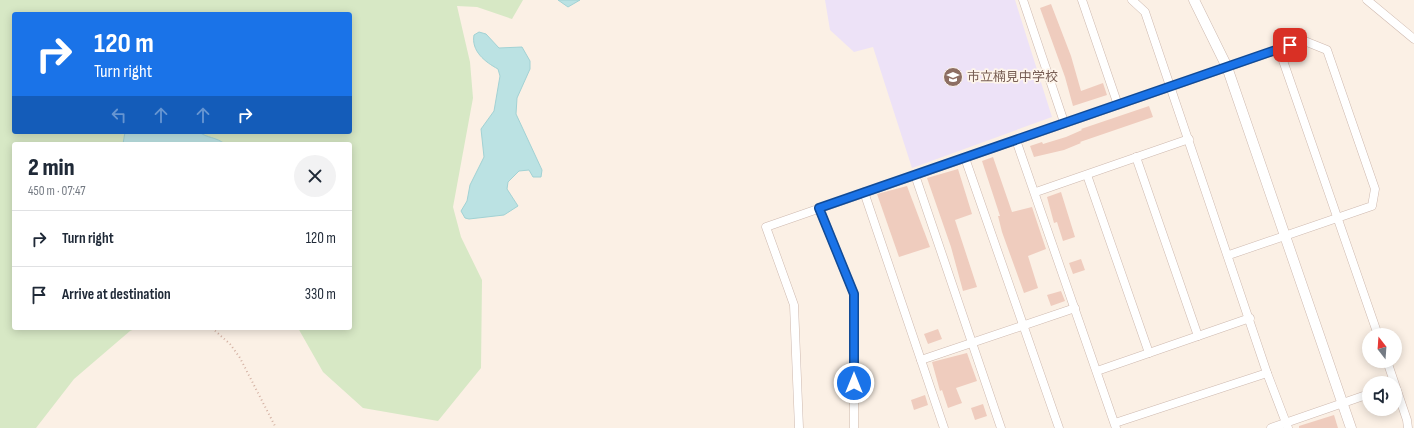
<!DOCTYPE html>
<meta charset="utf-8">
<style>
body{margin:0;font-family:"Sofia Sans Condensed","Noto Sans JP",sans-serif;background:#f2f2f3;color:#1f2937;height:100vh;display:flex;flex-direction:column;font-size:15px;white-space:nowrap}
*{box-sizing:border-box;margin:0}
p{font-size:13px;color:#747a83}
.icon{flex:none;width:22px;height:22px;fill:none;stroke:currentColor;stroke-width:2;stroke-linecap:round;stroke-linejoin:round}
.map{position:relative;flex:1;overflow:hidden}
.side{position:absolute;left:12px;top:142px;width:340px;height:188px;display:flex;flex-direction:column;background:#fff;border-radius:4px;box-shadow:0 2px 10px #0003}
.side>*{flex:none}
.banner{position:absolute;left:12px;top:12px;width:340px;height:122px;border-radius:4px;box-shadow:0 2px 10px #0003;background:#1a73e8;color:#fff;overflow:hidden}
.needle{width:26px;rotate:343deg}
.buttons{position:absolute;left:1362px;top:328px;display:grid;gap:8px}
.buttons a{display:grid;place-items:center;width:40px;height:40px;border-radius:50%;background:#fff;box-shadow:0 2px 10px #0003;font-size:20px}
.pin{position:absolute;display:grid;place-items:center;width:34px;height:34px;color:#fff;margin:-17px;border-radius:8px;box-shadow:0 2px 6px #0006}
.me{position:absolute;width:44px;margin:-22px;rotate:0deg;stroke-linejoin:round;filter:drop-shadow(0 0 3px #0008)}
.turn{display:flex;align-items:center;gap:14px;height:84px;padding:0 16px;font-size:18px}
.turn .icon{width:52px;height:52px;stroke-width:2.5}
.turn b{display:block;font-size:28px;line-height:34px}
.lanes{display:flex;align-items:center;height:38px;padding:0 16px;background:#0003;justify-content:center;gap:20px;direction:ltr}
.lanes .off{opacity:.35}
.round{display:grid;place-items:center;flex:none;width:42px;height:42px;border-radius:21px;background:#f2f2f3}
.headline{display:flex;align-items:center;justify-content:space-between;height:68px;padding:0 16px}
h1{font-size:24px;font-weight:800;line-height:30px}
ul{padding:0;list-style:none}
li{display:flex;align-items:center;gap:12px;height:56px;padding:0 16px;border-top:1px solid #e0e1e3}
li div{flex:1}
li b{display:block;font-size:15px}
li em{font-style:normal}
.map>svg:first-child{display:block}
.education{fill:#ede2f7}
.green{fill:#d7e8c5}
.water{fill:#bbe2e3;stroke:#a2d2d4}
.building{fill:#efccbe}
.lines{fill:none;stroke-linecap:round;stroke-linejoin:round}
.minor-casing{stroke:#ceb9af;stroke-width:9}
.tertiary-casing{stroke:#ceb9af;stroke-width:11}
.path{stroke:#d3b0a2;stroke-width:2;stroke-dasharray:1 3;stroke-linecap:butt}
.minor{stroke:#fff;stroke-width:8}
.tertiary{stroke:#fff;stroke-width:10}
.route-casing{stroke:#114b97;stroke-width:10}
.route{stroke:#1a73e8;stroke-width:7}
.labels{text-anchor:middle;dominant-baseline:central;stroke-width:3.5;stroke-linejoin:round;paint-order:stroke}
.education-label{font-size:13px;fill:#785e54;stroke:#fef5eb;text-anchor:start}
</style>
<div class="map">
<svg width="1414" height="428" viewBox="0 0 1414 428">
<rect width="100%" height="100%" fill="#fbf0e5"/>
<!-- education -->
<path class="education" d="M 825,0 L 1015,0 L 1052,117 L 912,168 L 873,47 L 854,52 L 830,30 Z"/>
<!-- green -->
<path class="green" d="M 0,0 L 523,0 L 512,19 L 477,7 L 457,6 L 470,62 L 473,98 L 453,207 L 461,237 L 482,280 L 481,368 L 438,421 L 363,408 L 323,372 L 298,328 L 350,328 L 350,144 L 225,144 C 216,137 207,138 199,132 L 350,132 L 350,14 L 14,14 L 14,132 L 125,132 L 123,144 L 14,144 L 14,328 L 137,328 L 130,331 L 74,379 L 36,428 L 0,428 Z"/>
<!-- water -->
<g class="water">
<path d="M 558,0 L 580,0 L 568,7 Z"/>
<path d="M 479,32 L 486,34 L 499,48 L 522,47 L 530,61 L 530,69 L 517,98 L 516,114 L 542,170 L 541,177 L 533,177 L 529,170 L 519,171 L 508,182 L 507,189 L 518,206 L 504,215 L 469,219 L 465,218 L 461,211 L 467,201 L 470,185 L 484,157 L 481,129 L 494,111 L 500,76 L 498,69 C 485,62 471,51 474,35 Z"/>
<path d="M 125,132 L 199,132 C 207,138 216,137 225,144 L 123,144 Z"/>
</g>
<!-- building -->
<g class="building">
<path d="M 1051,4 L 1071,56 L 1081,91 L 1103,83 L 1107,95 L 1073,106 L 1065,77 L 1040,8 Z"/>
<path d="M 1149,106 L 1153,117 L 1080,142 L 1081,143 L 1064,150 L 1034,157 L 1030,146 L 1042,142 L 1043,144 L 1066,137 L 1082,130 L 1081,129 Z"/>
<path d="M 993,157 L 1012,212 L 1032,207 L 1046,249 L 1028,256 L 1038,288 L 1024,293 L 1002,232 L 998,216 L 1000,216 L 982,161 Z"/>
<path d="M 958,169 L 972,214 L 955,220 L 977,287 L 963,291 L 951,247 L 927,178 Z"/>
<path d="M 907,186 L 930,247 L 899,257 L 877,194 Z"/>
<path d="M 1061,192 L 1075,237 L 1063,241 L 1057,222 L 1054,223 L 1047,197 Z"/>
<path d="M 1081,259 L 1085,270 L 1073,274 L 1069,263 Z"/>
<path d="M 1061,291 L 1065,301 L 1051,306 L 1047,295 Z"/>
<path d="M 938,329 L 942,339 L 928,344 L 924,334 Z"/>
<path d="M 967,353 L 977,381 L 956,388 L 962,403 L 948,408 L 942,390 L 940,391 L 932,362 Z"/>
<path d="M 925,395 L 928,405 L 914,410 L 911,400 Z"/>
<path d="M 983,404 L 987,416 L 975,420 L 971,408 Z"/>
<path d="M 1334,415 L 1338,428 L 1299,428 L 1299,426 Z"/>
</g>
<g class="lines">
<defs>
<g id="minor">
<path d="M 1023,0 L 1064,122"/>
<path d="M 1082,0 L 1118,105"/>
<path d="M 1132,0 L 1145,12 L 1267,373 L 1288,428"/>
<path d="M 1367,0 L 1414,39"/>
<path d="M 1016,140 L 1116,428"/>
<path d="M 1136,157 L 1198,336"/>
<path d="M 965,158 L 1059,428"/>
<path d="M 915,175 L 1001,428"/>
<path d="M 1087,175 L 1149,353"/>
<path d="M 864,192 L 944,428"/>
<path d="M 1036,192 L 1189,139"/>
<path d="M 819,208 L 854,294 L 854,428"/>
<path d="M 1229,255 L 1372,206 L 1375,189 L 1327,50 L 1302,40 L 1279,49"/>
<path d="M 921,360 L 1075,308"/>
<path d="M 1387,361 L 1407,420 L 1408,428"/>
<path d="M 1097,371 L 1250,318"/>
<path d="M 1115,423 L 1267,373"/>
<path d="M 799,428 L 794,305 L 766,227 L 1279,49 L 1378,335"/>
<path d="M 1271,428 L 1369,394"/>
</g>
<path id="tertiary" d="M 1194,0 L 1227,67 L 1351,428"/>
</defs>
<!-- minor casing -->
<use href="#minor" class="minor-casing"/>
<!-- tertiary casing -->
<use href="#tertiary" class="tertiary-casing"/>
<!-- path -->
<path class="path" d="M 212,328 L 230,344 L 240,358 L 276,428"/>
<!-- minor -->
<use href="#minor" class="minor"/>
<!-- tertiary -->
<use href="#tertiary" class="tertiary"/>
</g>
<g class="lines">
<defs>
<path id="route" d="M 854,383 L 854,294 L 819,208 L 1290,45"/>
</defs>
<!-- route casing -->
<use href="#route" class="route-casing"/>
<!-- route -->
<use href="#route" class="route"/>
</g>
<!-- icons -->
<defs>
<symbol id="school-disc" viewBox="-11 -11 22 22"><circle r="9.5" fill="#8d6e63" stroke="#fef5eb"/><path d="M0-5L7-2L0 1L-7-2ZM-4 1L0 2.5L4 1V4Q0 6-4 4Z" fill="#fff"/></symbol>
</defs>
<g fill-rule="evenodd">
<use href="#school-disc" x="942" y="66" width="22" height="22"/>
</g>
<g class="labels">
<!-- education labels -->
<g class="education-label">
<text x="967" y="77">市立楠見中学校</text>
</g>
</g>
</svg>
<div class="buttons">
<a><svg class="needle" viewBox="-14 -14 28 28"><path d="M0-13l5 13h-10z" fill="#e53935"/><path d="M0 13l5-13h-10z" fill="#747a83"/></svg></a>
<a><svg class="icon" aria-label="sound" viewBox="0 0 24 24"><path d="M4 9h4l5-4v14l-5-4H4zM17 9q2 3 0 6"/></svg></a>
</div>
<div class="pin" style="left:1290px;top:45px;background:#d93025"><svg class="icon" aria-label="arrive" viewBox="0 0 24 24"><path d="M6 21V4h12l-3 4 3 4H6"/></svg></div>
<svg class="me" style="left:854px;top:383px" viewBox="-20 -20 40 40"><circle r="17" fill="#1a73e8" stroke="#fff" stroke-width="3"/><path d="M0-11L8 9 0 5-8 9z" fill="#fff"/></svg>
<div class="banner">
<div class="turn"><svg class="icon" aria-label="right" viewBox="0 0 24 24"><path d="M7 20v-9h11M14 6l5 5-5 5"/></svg><div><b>120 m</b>Turn right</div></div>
<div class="lanes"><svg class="icon off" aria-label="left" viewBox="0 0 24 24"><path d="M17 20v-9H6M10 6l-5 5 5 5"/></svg><svg class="icon off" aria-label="ahead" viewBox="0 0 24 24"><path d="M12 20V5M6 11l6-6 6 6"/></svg><svg class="icon off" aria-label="ahead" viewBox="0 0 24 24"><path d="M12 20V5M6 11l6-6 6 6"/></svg><svg class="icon" aria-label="right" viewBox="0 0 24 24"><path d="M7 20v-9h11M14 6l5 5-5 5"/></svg></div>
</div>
<section class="side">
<div class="headline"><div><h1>2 min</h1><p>450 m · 07:47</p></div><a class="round"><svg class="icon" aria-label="close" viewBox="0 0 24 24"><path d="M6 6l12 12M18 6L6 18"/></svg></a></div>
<ul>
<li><svg class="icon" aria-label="right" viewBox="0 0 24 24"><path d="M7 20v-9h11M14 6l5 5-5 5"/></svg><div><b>Turn right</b></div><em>120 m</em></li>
<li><svg class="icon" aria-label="arrive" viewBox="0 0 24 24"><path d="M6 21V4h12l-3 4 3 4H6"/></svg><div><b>Arrive at destination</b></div><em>330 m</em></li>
</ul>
</section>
</div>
